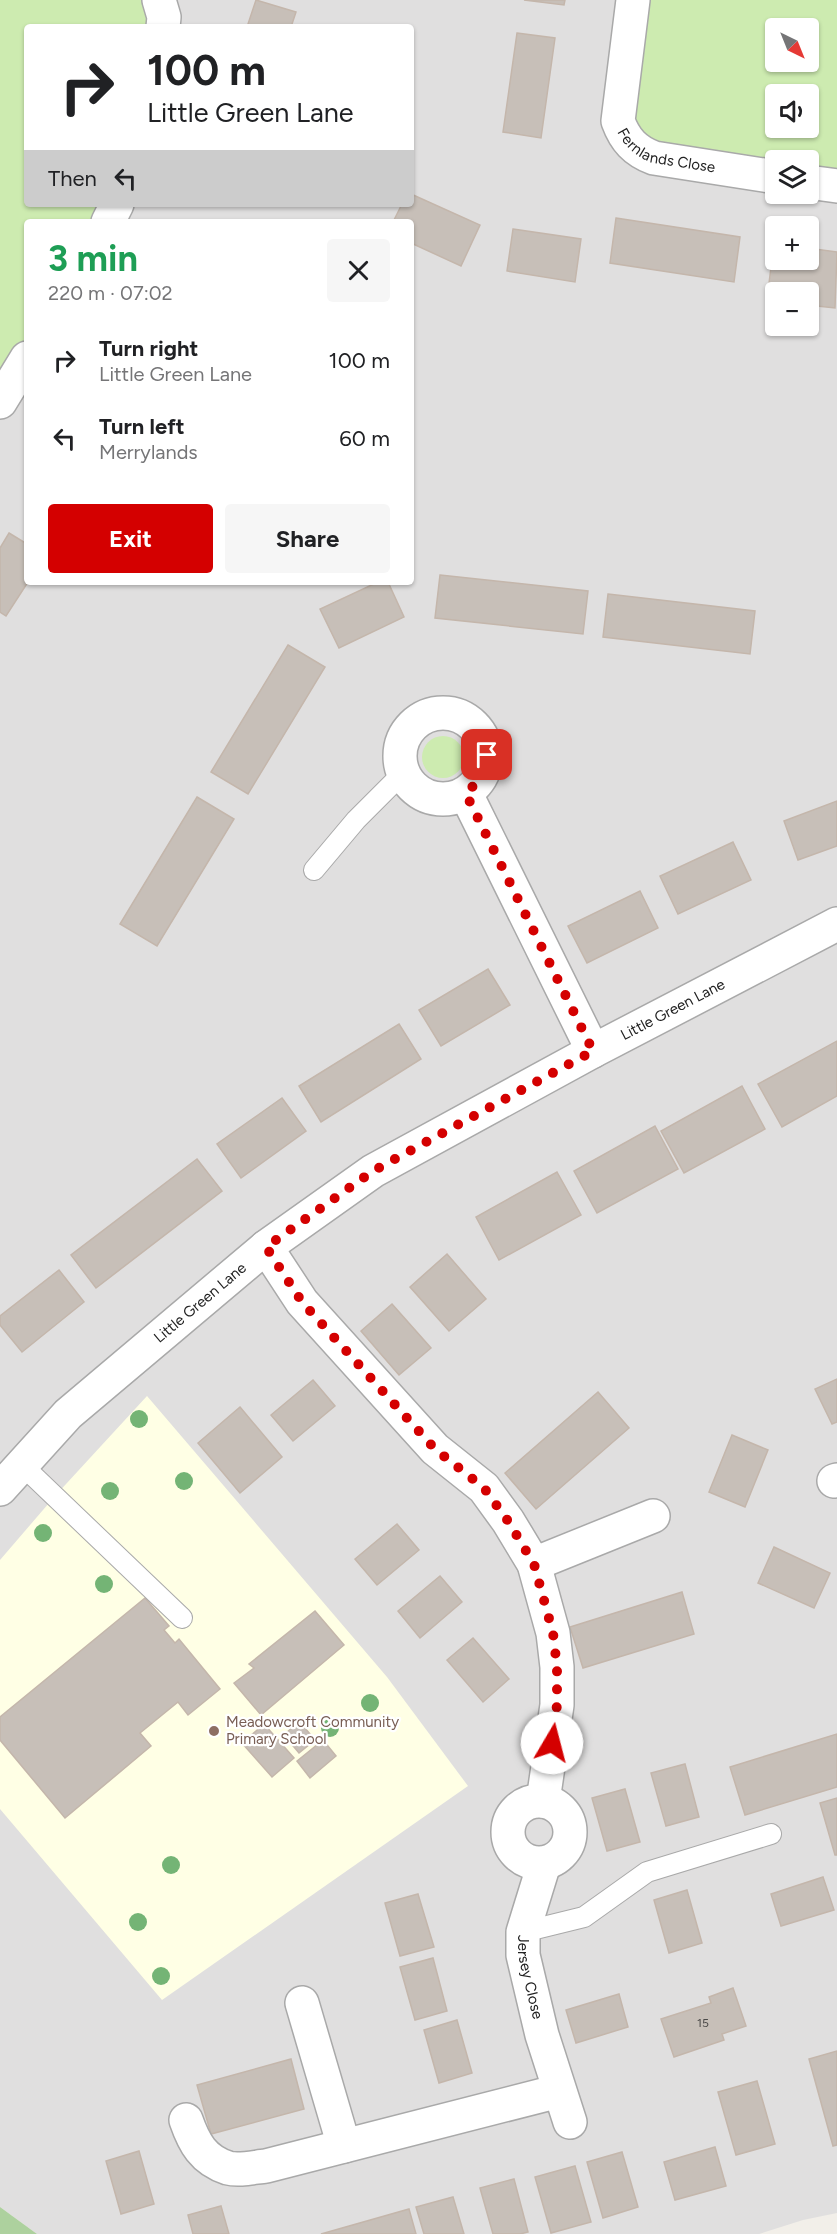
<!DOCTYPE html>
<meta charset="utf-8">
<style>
body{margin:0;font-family:Figtree,sans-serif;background:#f6f6f6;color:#202124;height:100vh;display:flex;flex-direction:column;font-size:22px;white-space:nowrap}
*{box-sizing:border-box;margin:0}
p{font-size:20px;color:#757577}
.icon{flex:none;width:33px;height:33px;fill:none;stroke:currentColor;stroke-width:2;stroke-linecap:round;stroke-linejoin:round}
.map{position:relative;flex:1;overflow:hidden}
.panel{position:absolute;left:24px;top:219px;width:390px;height:366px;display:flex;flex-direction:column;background:#fff;border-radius:6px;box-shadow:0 2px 4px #0004}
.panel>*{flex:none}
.banner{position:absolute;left:24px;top:24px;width:390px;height:183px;border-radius:6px;box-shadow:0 2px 4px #0004;background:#fff;color:#202124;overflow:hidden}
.needle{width:39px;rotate:137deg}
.tools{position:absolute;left:765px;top:18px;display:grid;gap:12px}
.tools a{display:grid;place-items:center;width:54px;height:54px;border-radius:6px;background:#fff;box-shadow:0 2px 4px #0004;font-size:30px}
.pin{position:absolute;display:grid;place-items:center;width:51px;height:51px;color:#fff;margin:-26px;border-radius:12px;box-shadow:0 3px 9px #0006}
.me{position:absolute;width:66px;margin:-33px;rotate:8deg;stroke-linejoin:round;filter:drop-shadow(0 0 4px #0008)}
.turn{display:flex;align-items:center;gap:21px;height:126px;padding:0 24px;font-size:27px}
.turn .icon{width:78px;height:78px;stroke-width:2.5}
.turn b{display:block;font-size:42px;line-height:51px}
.then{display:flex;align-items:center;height:57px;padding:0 24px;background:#0003;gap:12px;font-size:22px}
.round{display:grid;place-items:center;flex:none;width:63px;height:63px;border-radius:6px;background:#f6f6f6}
.overview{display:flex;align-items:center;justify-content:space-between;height:102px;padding:0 24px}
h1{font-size:36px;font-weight:700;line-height:45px;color:#1e9e55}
.action{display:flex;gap:12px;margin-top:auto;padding:12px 24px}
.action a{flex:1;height:69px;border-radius:6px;background:#d40000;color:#fff;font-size:24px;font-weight:700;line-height:69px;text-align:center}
.action a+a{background:#f6f6f6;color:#202124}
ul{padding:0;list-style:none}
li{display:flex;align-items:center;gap:18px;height:78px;padding:0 24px}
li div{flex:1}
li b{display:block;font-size:22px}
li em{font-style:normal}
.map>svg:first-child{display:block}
.residential{fill:#e0dfdf;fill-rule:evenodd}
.education{fill:#ffffe5}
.grass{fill:#cdebb0;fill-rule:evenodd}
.forest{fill:#add19e}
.building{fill:#c7bfb8;stroke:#c4b6ab;stroke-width:1.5}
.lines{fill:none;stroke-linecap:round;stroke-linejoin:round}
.service-casing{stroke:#a9a9a9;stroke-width:22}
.minor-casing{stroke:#a9a9a9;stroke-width:36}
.service{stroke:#fff;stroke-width:20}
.minor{stroke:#fff;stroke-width:33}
.tree{fill:#74b475}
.route{stroke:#d40000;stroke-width:10;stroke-dasharray:0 18}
.education-dot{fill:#8d6e63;stroke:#fff;stroke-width:2}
.labels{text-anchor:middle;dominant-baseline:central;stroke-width:4.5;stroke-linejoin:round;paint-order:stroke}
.number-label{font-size:12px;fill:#4b4948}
.street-label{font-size:15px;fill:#222;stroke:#fff}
.education-label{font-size:15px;fill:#785e54;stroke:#fff;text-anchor:start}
</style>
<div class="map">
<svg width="837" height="2234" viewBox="0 0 837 2234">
<rect width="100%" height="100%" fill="#f2efe9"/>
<!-- residential -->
<path class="residential" d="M 159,0 L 837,0 L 837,2213 L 803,2220 L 759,2234 L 37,2234 L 0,2207 L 0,402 L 27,358 L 27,582 L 411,582 L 411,222 L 108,222 L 117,204 L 411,204 L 411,27 L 163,27 ZM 776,28 L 808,28 L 808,62 L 776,62 ZM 776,94 L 808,94 L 808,128 L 776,128 ZM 776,160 L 808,160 L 808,194 L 776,194 ZM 776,226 L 808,226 L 808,260 L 776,260 ZM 776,292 L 808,292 L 808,326 L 776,326 Z"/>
<!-- education -->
<path class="education" d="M 147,1396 L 387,1677 L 468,1786 L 162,2000 L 0,1809 L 0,1560 L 55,1496 Z"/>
<!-- grass -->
<g class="grass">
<path d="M 0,0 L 159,0 L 163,27 L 27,27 L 27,204 L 117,204 L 108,222 L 27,222 L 27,358 L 0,402 Z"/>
<path d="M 633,0 L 837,0 L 837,186 L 809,182 L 808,160 L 776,160 L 632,146 ZM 776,28 L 808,28 L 808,62 L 776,62 ZM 776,94 L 808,94 L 808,128 L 776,128 Z"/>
<circle cx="443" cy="757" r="21"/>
</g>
<!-- forest -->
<path class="forest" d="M 0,2207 L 37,2234 L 0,2234 Z"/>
<!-- building -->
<g class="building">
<path d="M 256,0 L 296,12 L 291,27 L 247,27 Z"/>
<path d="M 524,0 L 565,0 L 564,5 Z"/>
<path d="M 517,33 L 555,38 L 541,138 L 503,132 Z"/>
<path d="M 411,194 L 480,225 L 461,266 L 411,243 L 411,222 L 393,222 L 402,204 L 411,204 Z"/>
<path d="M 616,218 L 740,237 L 734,282 L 610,263 Z"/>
<path d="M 513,229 L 581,239 L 575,282 L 507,271 Z"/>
<path d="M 774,244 L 776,260 L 808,260 L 808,248 L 837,252 L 835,308 L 808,305 L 808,292 L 776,292 L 776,301 L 767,299 Z"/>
<path d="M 9,533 L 27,544 L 28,582 L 6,616 L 0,612 L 0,548 Z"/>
<path d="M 440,575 L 588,591 L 583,634 L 435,618 Z"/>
<path d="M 378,582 L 388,582 L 404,617 L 339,648 L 320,609 Z"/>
<path d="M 608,594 L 755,611 L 750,654 L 603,637 Z"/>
<path d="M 288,645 L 325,667 L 248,794 L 211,772 Z"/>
<path d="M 197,797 L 234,819 L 157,946 L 120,924 Z"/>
<path d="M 837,801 L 837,846 L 798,860 L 784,821 Z"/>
<path d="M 733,842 L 751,880 L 678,914 L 660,876 Z"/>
<path d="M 640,891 L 658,928 L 587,963 L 568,926 Z"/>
<path d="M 488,969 L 510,1005 L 441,1046 L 419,1010 Z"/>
<path d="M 399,1024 L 421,1059 L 321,1122 L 299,1086 Z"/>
<path d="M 837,1041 L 837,1096 L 782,1127 L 758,1084 Z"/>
<path d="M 742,1086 L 765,1129 L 684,1173 L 661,1131 Z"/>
<path d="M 282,1098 L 306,1131 L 241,1178 L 217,1144 Z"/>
<path d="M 655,1126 L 678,1169 L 597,1213 L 574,1171 Z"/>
<path d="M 197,1159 L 222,1191 L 96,1288 L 71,1255 Z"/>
<path d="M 557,1172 L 581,1215 L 499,1260 L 476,1217 Z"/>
<path d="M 447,1254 L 486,1299 L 449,1331 L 410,1287 Z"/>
<path d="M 59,1270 L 84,1302 L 22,1352 L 0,1325 L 0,1316 Z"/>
<path d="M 392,1304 L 431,1348 L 399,1375 L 361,1331 Z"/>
<path d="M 837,1379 L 837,1422 L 832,1424 L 815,1389 Z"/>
<path d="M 313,1380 L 335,1406 L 293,1441 L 271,1415 Z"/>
<path d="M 598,1392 L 629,1428 L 536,1509 L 505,1473 Z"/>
<path d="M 240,1407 L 282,1457 L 240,1493 L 198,1443 Z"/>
<path d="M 732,1435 L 768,1450 L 745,1507 L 709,1492 Z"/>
<path d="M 397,1524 L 419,1550 L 377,1585 L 355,1559 Z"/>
<path d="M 774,1547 L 830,1573 L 814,1608 L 758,1583 Z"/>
<path d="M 440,1576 L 462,1602 L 420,1638 L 398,1611 Z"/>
<path d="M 682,1592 L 694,1634 L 583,1668 L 570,1627 Z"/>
<path d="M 145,1598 L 169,1626 L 164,1630 L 175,1643 L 179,1639 L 220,1689 L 188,1715 L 178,1702 L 140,1733 L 151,1746 L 65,1818 L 0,1740 L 0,1717 Z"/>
<path d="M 315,1611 L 344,1645 L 261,1715 L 234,1683 L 254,1668 L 249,1664 Z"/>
<path d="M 473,1638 L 509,1679 L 483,1702 L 447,1660 Z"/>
<path d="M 299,1721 L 315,1740 L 299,1753 L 284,1735 Z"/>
<path d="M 264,1724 L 294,1758 L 272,1777 L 242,1743 Z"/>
<path d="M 837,1734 L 837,1787 L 745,1815 L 730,1767 Z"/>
<path d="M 323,1740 L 336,1756 L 310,1778 L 297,1761 Z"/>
<path d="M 685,1764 L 699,1817 L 666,1826 L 651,1773 Z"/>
<path d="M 625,1789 L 640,1842 L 607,1851 L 592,1798 Z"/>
<path d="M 837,1798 L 837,1855 L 835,1855 L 820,1803 Z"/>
<path d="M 823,1877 L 834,1910 L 781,1926 L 771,1894 Z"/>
<path d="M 687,1890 L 702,1943 L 669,1953 L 654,1900 Z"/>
<path d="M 418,1894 L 434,1947 L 400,1956 L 385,1903 Z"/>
<path d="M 433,1958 L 447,2011 L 415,2020 L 400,1967 Z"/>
<path d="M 733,1988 L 746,2026 L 722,2034 L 724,2040 L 674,2057 L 661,2019 L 711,2003 L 709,1997 Z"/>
<path d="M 619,1994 L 628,2027 L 576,2043 L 566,2010 Z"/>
<path d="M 457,2020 L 472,2073 L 439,2083 L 424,2030 Z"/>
<path d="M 837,2051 L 837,2145 L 833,2146 L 809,2059 Z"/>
<path d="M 291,2059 L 304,2109 L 211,2134 L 197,2085 Z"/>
<path d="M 757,2081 L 775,2144 L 736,2155 L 718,2092 Z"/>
<path d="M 715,2147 L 726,2186 L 675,2200 L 664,2162 Z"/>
<path d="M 139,2151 L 154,2204 L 121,2214 L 106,2161 Z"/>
<path d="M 622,2152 L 638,2207 L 603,2218 L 587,2162 Z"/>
<path d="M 575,2166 L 591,2222 L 551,2233 L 535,2177 Z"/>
<path d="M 514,2179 L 528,2232 L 520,2234 L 493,2234 L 480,2188 Z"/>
<path d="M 453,2197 L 464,2234 L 424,2234 L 416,2207 Z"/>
<path d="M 221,2206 L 229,2234 L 193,2234 L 188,2215 Z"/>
<path d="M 409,2209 L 416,2234 L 321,2234 Z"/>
</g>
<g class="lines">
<defs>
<g id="service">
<path d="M 314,870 L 356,820 L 402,774"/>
<path d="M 22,1465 L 182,1618"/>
<path d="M 523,1932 L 584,1917 L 647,1872 L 771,1834"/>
</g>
<g id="minor">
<path d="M 159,0 L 164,17 L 163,27"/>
<path id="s1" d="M 633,0 L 618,121 C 625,140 635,151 654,158 L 776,177"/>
<path d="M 808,182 L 837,186"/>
<path d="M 108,222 L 117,204"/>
<path d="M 0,402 L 27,358"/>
<circle cx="443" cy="756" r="43"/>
<path d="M 466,794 L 593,1051"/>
<path d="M 266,1247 L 302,1302 L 435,1449 L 484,1488 L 508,1521 L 534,1564 L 553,1633 L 557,1667 L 557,1705 L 543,1801"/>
<path d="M 834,1481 L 837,1480"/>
<path id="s2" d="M 0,1489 L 68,1414 L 266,1247 L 373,1171 L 593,1051 L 837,924"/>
<path d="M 534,1564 L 653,1516"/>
<circle cx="539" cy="1832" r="31"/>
<path id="s3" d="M 544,1864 L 523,1932 L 523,1955 L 542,2035 L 570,2122"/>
<path d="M 302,2003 L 344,2146"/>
<path d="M 186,2120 C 194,2143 203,2160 228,2168 C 239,2171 255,2167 266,2166 L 559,2091"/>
</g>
</defs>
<!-- service casing -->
<use href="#service" class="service-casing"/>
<!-- minor casing -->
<use href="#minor" class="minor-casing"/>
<!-- service -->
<use href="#service" class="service"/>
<!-- minor -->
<use href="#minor" class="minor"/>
</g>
<!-- trees -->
<g class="tree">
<circle cx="139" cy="1419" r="9"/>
<circle cx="184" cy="1481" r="9"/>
<circle cx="110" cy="1491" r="9"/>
<circle cx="43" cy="1533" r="9"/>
<circle cx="104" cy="1584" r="9"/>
<circle cx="370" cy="1703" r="9"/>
<circle cx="330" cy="1728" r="9"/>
<circle cx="171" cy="1865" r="9"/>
<circle cx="138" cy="1922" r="9"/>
<circle cx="161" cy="1976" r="9"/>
</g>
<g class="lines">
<!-- route -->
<path class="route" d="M 487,755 L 482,776 L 466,794 L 593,1051 L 373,1171 L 266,1247 L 302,1302 L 435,1449 L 484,1488 L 508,1521 L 534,1564 L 553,1633 L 557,1667 L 557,1705 L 552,1743"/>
</g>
<!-- markers -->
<circle class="education-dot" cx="214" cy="1731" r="6"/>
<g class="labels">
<!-- number labels -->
<g class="number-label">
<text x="703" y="2023">15</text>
</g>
<!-- street labels -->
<g class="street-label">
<text stroke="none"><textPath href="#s1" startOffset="184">Fernlands Close</textPath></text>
<text stroke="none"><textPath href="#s2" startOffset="832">Little Green Lane</textPath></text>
<text stroke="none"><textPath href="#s2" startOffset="274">Little Green Lane</textPath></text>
<text stroke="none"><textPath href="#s3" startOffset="117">Jersey Close</textPath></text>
</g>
<!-- education labels -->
<g class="education-label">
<text x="226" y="1722">Meadowcroft Community<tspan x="226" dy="17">Primary School</tspan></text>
</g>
</g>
</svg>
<div class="tools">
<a><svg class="needle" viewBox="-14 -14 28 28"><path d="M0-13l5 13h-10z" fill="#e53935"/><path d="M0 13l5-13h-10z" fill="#757577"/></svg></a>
<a><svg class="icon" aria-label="sound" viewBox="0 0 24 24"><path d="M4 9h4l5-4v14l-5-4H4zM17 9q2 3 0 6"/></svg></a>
<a><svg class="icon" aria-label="layers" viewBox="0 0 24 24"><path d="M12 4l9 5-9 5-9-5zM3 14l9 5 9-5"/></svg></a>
<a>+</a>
<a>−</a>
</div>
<div class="pin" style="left:487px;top:755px;background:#d93025"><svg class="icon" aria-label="arrive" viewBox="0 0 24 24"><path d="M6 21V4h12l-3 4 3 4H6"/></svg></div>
<svg class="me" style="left:552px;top:1743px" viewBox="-20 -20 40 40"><circle r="19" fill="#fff"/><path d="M0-13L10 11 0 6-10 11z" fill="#d40000"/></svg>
<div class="banner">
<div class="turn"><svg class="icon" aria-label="right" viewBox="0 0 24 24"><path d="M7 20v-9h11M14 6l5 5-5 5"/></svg><div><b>100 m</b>Little Green Lane</div></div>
<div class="then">Then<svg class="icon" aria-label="left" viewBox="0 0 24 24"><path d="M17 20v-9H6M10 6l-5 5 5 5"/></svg></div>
</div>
<section class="panel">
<div class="overview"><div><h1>3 min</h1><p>220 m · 07:02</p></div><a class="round"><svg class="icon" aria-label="close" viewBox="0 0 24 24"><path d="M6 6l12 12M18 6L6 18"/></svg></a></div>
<ul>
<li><svg class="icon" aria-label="right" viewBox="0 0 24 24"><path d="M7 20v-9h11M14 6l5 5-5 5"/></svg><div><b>Turn right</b><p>Little Green Lane</p></div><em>100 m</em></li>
<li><svg class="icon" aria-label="left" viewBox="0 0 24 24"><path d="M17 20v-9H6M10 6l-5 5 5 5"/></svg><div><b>Turn left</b><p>Merrylands</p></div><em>60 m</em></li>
</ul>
<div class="action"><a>Exit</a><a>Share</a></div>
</section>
</div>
